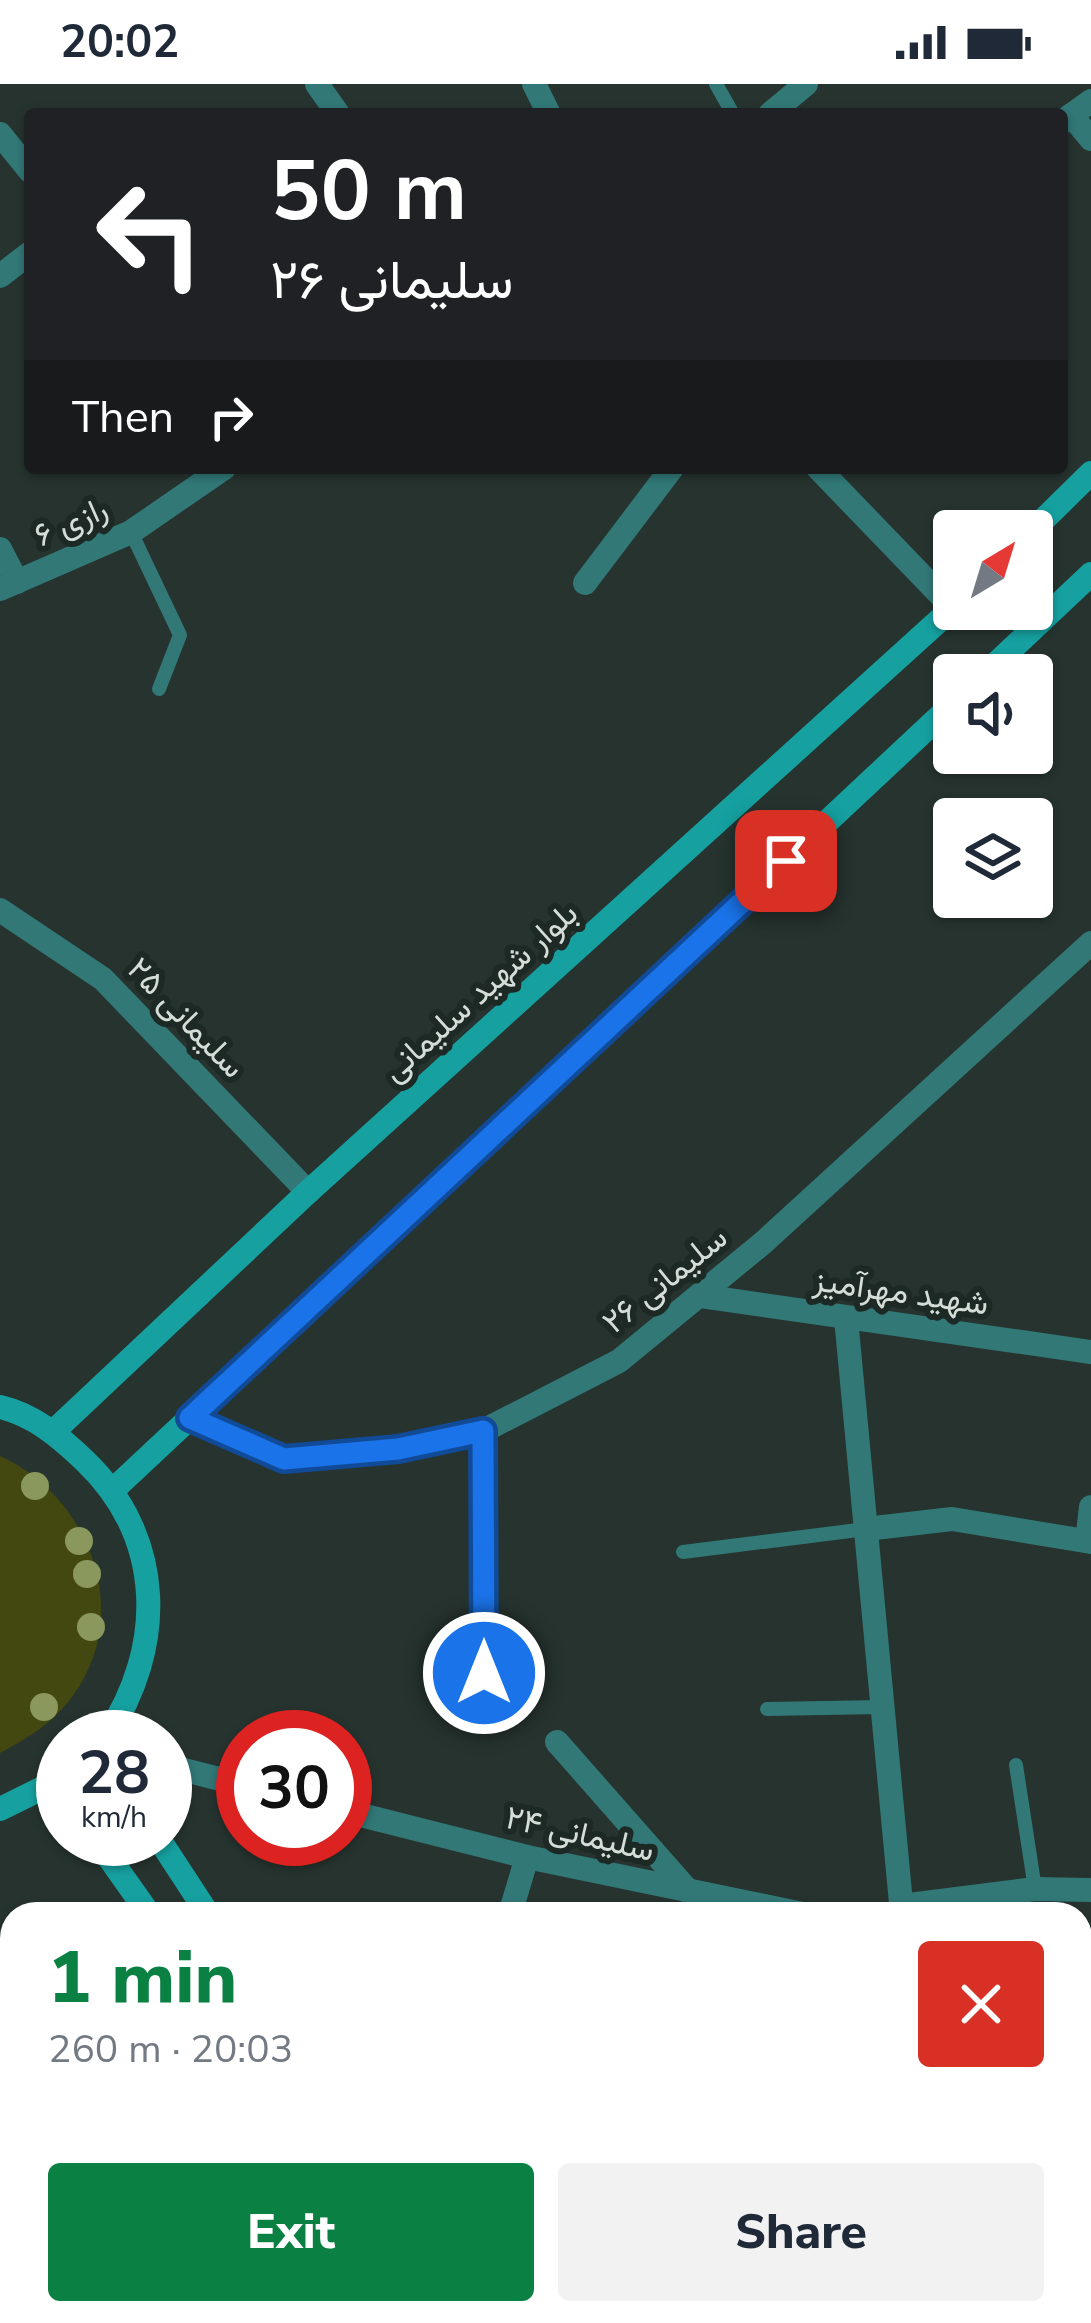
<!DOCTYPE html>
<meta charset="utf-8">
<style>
body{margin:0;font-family:"Nunito Sans",Vazirmatn,sans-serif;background:#f2f2f3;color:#1f2937;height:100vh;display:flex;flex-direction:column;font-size:45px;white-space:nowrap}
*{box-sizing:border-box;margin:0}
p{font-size:39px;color:#747a83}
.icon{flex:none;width:66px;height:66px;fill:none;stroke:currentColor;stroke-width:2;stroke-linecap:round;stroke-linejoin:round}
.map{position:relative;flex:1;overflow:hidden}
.side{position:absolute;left:0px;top:1818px;width:1092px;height:423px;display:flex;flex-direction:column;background:#fff;border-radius:36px 36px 0 0;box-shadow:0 3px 9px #0004}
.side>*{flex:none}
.top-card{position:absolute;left:24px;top:24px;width:1044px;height:366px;border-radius:12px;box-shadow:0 3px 9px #0004;background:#202124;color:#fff;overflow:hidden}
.needle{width:78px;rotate:38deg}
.tools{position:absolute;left:933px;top:426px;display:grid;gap:24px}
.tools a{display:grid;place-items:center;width:120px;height:120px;border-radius:12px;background:#fff;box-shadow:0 3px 9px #0004;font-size:60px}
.speed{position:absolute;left:36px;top:1626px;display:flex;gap:24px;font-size:60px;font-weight:700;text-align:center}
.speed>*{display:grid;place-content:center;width:156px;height:156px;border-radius:50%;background:#fff;box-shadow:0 3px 9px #0004;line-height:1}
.speed small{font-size:30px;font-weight:400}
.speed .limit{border:18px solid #d22;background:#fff;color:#111}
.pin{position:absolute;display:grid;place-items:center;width:102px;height:102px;color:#fff;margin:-51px;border-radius:24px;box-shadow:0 6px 18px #0006}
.me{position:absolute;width:132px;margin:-66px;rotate:0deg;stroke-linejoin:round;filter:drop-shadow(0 0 9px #0008)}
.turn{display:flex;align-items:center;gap:42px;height:252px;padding:0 48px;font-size:54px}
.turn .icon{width:156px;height:156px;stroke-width:2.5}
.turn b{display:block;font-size:84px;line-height:102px}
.then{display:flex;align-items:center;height:114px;padding:0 48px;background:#0003;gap:24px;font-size:45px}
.round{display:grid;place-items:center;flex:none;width:126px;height:126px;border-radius:12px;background:#f2f2f3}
.summary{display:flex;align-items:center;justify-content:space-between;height:204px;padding:0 48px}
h1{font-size:72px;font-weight:800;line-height:90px;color:#0b8043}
.primary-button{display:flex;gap:24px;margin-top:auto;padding:24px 48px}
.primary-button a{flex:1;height:138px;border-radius:12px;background:#0b8043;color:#fff;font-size:48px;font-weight:800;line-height:138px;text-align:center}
.primary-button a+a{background:#f2f2f3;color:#1f2937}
.status{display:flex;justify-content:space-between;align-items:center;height:84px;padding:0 60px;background:#fff;direction:ltr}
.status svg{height:33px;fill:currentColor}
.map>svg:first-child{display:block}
.green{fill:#42480f}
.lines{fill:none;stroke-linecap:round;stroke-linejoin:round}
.service{stroke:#317877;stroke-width:14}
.minor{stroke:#317877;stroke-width:24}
.secondary{stroke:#16a0a0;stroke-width:24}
.tree{fill:#8a975d}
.route-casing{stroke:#114b97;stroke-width:30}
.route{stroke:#1a73e8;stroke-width:21}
.labels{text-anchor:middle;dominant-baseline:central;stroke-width:12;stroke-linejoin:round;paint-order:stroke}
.street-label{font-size:33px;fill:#d5ddd9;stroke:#1d2924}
</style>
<div class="status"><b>20:02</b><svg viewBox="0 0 49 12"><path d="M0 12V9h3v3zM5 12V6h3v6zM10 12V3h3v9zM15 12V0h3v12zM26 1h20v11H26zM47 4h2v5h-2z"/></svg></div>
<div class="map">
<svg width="1091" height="2239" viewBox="0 0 1091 2239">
<rect width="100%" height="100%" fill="#26332e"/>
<!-- green -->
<path class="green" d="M 0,1372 C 89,1412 135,1529 72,1613 C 53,1639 28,1654 0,1669 Z"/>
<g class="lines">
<!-- service -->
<g class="service">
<path d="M 716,0 L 733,30"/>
<path d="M 131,448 L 180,551 L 159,605"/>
<path d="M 683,1468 L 866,1445"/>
<path d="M 767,1625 L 882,1623"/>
<path d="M 1016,1681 L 1035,1805"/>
</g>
<!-- minor -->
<g class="minor">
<path d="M 317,0 L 338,30"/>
<path d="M 534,0 L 549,30"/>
<path d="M 770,30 L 806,0"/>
<path d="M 1071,31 L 1091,55"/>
<path d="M 1062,38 L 1091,17"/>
<path d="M 0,50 L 30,87"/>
<path d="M 0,192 L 30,169"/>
<path d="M 818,384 L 953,524"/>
<path d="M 0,465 L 17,498"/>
<path d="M 585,499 L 672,384"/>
<path d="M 0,505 L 131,448 L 224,384"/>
<path d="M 0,826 L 103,895 L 308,1108"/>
<path d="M 701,1212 L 1091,1268"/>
<path d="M 846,1234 L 902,1830"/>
<path d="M 190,1334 L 283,1375 L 398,1365 L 483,1347 L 619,1277 L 764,1158 L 1091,859"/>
<path d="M 483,1347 L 484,1589"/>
<path d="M 866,1445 L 952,1435 L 1091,1458"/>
<path d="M 1087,1457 L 1091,1423"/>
<path d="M 557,1658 L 689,1808"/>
<path d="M 165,1681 L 243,1701"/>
<path d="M 345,1727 L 527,1773 L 803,1830"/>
<path d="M 901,1822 L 1035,1805 L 1091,1806"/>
<path d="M 510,1830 L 527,1773"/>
<path d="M 1080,2182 L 1091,2169"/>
<path d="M 603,2229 L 614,2239"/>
<path d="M 824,2239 L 826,2229"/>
<path d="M 1032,2239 L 1041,2229"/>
</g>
<!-- secondary -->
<g class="secondary">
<path d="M 1032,447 L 1091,389"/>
<path d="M 984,591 L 1091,490"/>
<path d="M 0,1323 C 34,1331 60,1353 85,1377 C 165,1454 166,1563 106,1653"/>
<path d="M 54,1347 L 308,1108 L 954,523"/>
<path d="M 114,1405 L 954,619"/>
<path d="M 0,1725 L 63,1694"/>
<path d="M 96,1755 L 149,1830"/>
<path d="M 159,1755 L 208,1830"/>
<path d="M 183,2239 L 185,2229"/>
<path d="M 223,2239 L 225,2229"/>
</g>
</g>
<!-- trees -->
<g class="tree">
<circle cx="35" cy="1402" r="14"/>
<circle cx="79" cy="1457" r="14"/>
<circle cx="87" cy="1490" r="14"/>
<circle cx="91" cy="1543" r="14"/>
<circle cx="44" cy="1623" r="14"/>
</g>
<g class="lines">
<defs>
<path id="route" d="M 484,1589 L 483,1347 L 398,1365 L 284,1375 L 190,1334 L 786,777"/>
</defs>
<!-- route casing -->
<use href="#route" class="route-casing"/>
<!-- route -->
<use href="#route" class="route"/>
</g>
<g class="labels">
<!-- street labels -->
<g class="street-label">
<text transform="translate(71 438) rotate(-24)">رازی ۶</text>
<text transform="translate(480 908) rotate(-42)">بلوار شهید سلیمانی</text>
<text transform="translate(186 934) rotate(46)">سلیمانی ۲۵</text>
<text transform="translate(665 1196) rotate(-39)">سلیمانی ۲۶</text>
<text transform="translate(901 1208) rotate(8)">شهید مهرآمیز</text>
<text transform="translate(580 1750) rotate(13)">سلیمانی ۲۴</text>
</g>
</g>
</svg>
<div class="tools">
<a><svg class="needle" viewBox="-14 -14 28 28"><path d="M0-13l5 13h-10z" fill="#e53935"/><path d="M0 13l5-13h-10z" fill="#747a83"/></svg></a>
<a><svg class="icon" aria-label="sound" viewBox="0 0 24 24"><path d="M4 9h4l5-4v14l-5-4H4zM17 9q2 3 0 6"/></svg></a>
<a><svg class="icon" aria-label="layers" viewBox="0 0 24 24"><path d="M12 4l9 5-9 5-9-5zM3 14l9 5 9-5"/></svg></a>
</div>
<div class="speed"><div>28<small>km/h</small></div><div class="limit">30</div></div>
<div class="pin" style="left:786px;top:777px;background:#d93025"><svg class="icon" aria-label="arrive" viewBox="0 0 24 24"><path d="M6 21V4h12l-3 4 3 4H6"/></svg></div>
<svg class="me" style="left:484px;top:1589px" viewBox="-20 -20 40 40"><circle r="17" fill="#1a73e8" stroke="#fff" stroke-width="3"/><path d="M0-11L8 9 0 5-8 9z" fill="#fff"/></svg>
<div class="top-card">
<div class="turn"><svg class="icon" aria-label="left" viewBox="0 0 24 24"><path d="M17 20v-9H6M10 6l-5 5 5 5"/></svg><div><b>50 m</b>سلیمانی ۲۶</div></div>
<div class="then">Then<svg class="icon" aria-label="right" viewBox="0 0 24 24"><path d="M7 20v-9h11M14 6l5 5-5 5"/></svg></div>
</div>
<section class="side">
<div class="summary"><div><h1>1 min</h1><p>260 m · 20:03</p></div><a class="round" style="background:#d93025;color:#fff"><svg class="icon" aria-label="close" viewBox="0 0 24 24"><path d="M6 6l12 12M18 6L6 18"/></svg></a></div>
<div class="primary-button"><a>Exit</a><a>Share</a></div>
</section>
</div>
